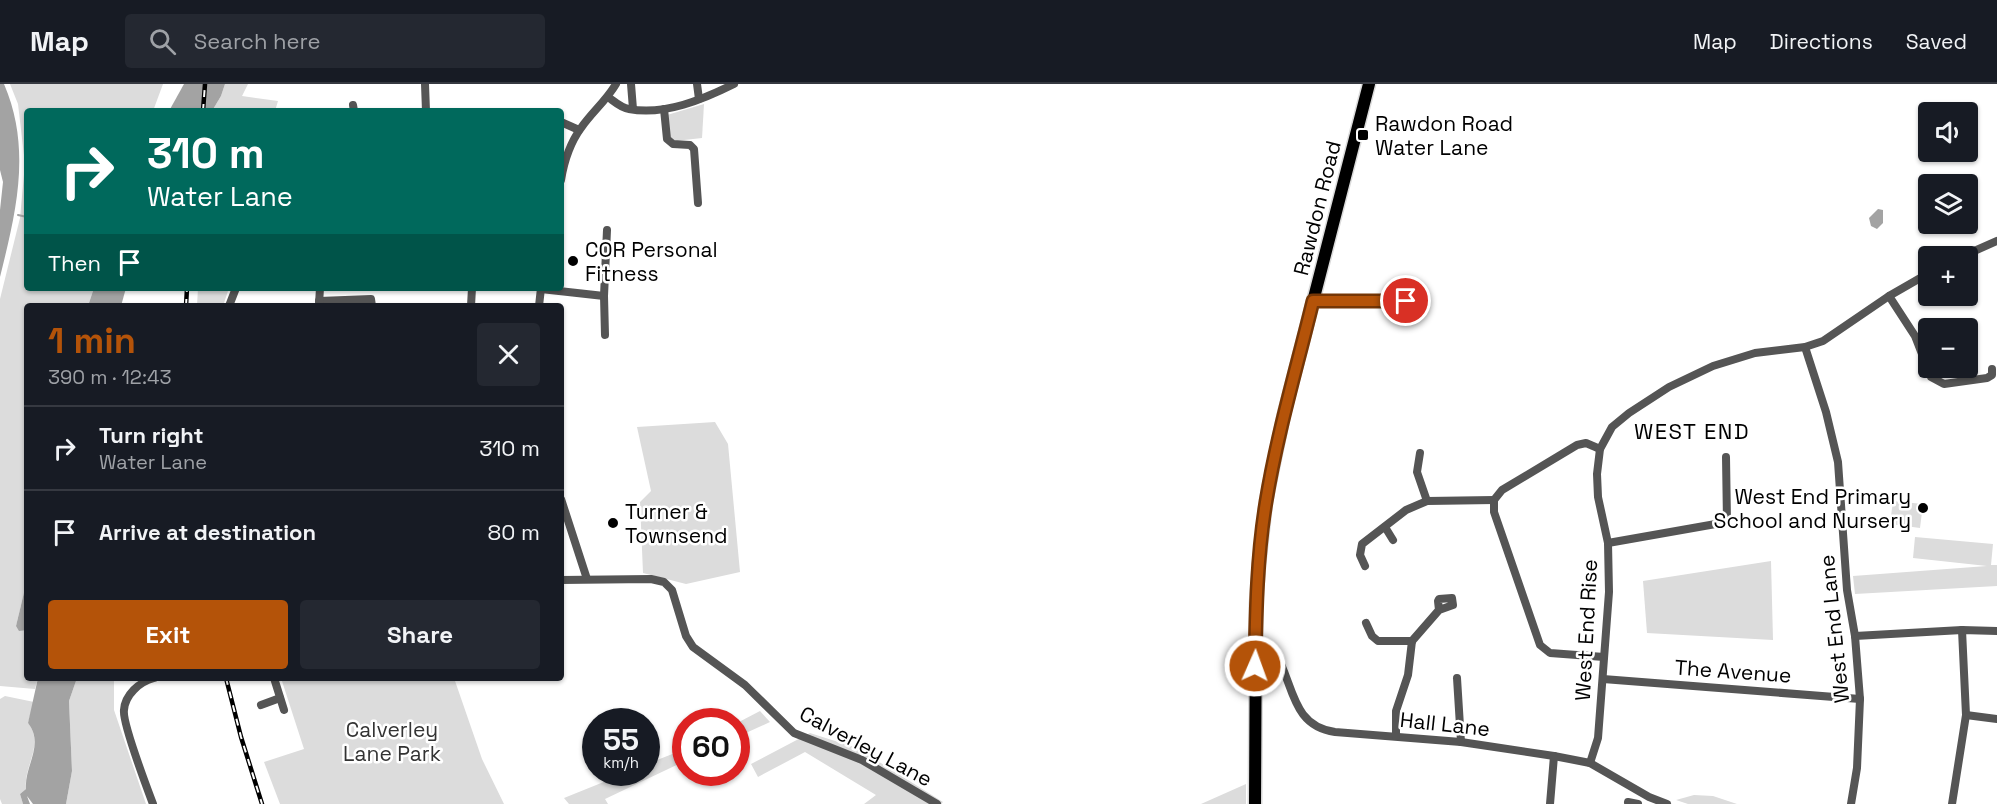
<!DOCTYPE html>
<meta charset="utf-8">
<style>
body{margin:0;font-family:"Space Grotesk",sans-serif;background:#242831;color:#f1f3f6;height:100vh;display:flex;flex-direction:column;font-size:22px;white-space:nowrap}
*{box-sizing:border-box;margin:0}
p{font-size:20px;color:#9ea1a6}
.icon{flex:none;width:33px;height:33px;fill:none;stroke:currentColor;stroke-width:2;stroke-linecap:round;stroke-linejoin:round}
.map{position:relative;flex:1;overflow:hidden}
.details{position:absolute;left:24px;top:219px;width:540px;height:378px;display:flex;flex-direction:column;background:#171b24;border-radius:6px;box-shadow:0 2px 4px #0004}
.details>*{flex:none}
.banner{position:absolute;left:24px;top:24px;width:540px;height:183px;border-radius:6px;box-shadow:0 2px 4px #0004;background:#00695c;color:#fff;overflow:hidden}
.controls{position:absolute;left:1918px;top:18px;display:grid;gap:12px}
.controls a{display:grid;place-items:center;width:60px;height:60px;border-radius:6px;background:#171b24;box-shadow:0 2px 4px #0004;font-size:30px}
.speed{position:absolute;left:582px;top:624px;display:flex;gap:12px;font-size:30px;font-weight:700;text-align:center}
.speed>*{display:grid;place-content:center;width:78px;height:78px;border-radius:50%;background:#171b24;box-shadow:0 2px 4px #0004;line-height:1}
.speed small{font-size:15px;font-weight:400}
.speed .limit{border:9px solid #d22;background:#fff;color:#111}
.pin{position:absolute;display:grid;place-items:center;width:51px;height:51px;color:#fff;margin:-26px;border:3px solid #fff;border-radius:50%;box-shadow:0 2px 6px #0007}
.me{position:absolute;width:66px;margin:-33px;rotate:2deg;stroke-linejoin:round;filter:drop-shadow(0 0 4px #0008)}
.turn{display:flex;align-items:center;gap:21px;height:126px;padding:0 24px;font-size:27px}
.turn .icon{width:78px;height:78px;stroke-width:2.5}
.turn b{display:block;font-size:42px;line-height:51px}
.then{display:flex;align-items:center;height:57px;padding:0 24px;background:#0003;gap:12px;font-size:22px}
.round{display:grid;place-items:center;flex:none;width:63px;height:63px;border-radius:6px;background:#242831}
.head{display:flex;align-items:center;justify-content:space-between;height:102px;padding:0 24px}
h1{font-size:36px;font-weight:700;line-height:45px;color:#b45309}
.cta{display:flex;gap:12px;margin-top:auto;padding:12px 24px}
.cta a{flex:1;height:69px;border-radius:6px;background:#b45309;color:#fff;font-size:24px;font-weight:700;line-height:69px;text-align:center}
.cta a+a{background:#242831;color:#f1f3f6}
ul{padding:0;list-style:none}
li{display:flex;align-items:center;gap:18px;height:84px;padding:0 24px;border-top:2px solid #363941}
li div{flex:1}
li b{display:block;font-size:22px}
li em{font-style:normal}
header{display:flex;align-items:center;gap:36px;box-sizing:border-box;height:84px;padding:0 30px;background:#171b24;border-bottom:2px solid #363941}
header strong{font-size:28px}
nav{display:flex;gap:33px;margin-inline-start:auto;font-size:21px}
.search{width:420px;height:54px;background:#242831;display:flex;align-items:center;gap:15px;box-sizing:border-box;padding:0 21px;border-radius:6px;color:#9ea1a6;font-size:22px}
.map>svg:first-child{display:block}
.green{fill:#dcdcdc}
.water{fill:#a3a3a3}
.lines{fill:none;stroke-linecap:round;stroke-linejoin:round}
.stream{stroke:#a3a3a3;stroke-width:2}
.primary-casing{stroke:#dbdbdb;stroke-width:15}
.street{stroke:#555;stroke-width:8}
.primary{stroke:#000;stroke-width:12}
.rail-casing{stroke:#000;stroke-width:4.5}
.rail{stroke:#fff;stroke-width:2;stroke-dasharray:7;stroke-linecap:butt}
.route-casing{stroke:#753606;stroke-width:15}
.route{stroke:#b45309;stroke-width:10}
.poi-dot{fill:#000;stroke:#fff;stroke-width:2}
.labels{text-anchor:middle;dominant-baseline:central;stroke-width:5;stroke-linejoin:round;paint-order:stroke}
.poi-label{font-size:21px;fill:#000;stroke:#fff;text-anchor:start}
.street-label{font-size:21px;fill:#000;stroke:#fff}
.park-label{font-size:21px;fill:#333;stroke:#fff}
.neighbourhood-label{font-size:22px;letter-spacing:1.5px;fill:#000;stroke:#fff}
</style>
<header>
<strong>Map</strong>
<div class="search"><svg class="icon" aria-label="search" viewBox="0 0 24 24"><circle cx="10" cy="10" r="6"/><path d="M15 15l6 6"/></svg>Search here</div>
<nav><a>Map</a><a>Directions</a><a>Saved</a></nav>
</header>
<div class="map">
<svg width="1997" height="720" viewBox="0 0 1997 720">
<rect width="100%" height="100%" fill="#fff"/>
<!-- green -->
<g class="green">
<path d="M 10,0 L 163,0 L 153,27 L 27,27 L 27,204 L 94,204 L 88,222 L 27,222 L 27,496 L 16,542 L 27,546 L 27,594 L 38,594 L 35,605 L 0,602 L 0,215 L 20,134 L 25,80 L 18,20 Z"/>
<path d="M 225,0 L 248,0 L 242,12 L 278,17 L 275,27 L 212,27 L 221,12 Z"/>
<path d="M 704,20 L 702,54 L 675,57 L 670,54 L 667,31 Z"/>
<path d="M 198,204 L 229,204 L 223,222 L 197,222 Z"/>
<path d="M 715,338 L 728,360 L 740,488 L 686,500 L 643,489 L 640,418 L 651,407 L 637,343 Z"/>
<path d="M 1893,417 L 1923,420 L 1920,444 L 1890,440 Z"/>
<path d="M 1915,453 L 1993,460 L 1991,481 L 1997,481 L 1997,502 L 1855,510 L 1853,492 L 1987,482 L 1913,474 Z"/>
<path d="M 1771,477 L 1773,556 L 1647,549 L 1643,497 Z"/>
<path d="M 77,594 L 114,594 L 114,626 L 146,720 L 66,720 L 72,687 L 69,617 Z"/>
<path d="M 281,594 L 454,594 L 482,675 L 504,720 L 280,720 L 264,678 L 304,665 Z"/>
<path d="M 5,612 L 34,618 L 28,639 C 45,661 23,682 26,705 L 20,710 L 23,720 L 2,720 L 0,715 L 0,615 Z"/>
<path d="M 760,627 L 770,638 L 737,653 L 737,639 Z"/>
<path d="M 810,649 L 857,664 L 943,718 L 941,720 L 864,720 L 876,711 L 805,668 L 758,693 L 751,680 Z"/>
<path d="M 685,665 L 685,677 L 605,715 L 608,720 L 569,720 L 564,714 L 626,689 L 646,688 L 647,680 Z"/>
<path d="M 1246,700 L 1246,720 L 1201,720 Z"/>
<path d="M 1694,711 L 1713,712 L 1737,720 L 1688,720 L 1676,716 Z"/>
</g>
<!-- water -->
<g class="water">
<path d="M 0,0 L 4,0 C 32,65 16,128 0,193 L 0,126 L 3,98 L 0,86 Z"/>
<path d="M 184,0 L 225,0 L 221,12 L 212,27 L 169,27 Z"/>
<path d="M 1878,125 L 1883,126 L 1883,139 L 1877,145 L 1871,142 L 1869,134 Z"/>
<path d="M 94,204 L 126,204 L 121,222 L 88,222 Z"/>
<path d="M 27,496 L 27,546 L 19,547 L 16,542 Z"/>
<path d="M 38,594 L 77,594 L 69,617 L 72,687 L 66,720 L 33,720 L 27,712 L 30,720 L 23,720 L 20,710 L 26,705 C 24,682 45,661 28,639 Z"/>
</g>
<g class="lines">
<!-- stream -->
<path class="stream" d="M 18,131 L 27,133"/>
<defs>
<path id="primary" d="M 1255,720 L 1256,520 L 1259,480 L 1266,417 L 1284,330 L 1369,0"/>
</defs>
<!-- primary casing -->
<use href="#primary" class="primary-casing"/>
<!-- street -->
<g class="street">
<path d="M 425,0 L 426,27"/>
<path d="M 631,0 L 633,25"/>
<path d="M 697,0 L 699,15"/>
<path d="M 608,13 C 615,18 621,24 629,25 C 664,32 704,15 734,0"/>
<path d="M 353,21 L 354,27"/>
<path d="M 664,25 L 667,55 L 673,60 L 690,61 L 694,65 L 698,119"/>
<path d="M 561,38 L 579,46"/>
<path d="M 561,96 C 564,78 570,59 581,44 C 592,28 606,17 616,0"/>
<path d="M 1963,172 L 1997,157"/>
<path d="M 541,205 L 604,212"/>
<path d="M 1889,212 L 1915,252 L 1931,293 L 1944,300 L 1987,294 L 1992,291 L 1992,285"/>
<path d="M 319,217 L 371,215 L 372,222"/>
<path d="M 1313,217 L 1422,216"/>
<path d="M 319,220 L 320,204"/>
<path d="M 229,222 L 236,204"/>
<path d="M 471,222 L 472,204"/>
<path d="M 539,222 L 541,204"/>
<path d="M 605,251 L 604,212 L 607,146"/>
<path d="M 1805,263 L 1826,328 L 1838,378 L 1847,506 L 1855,552 L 1860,615 L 1857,684 L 1851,720"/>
<path d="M 1600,365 L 1586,359 L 1577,361 L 1502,406 L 1494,416 L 1494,428 L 1540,561 L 1550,569 L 1604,573"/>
<path d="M 1420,369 L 1417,388 L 1427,417"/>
<path d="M 561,415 L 587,495"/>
<path d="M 1385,443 L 1393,456"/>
<path d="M 1608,459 L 1727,438 L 1726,373"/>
<path d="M 1365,482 L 1360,471 L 1362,460 L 1406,426 L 1427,417 L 1494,416"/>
<path d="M 561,496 L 651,495 L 664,498 L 672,506 L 686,552 L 693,563 L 745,601 L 794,649 L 862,676 L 937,720"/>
<path d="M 1366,539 L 1372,552 L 1378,557 L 1412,557"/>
<path d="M 1855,552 L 1962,546 L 1997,547"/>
<path d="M 1412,557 L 1439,526 L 1438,517 L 1439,515 L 1452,514 L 1453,521 L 1439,526"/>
<path d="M 1255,562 L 1271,565 L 1275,568 C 1294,600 1291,642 1335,648 L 1461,658 L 1554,672 L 1590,679 L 1649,713 L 1667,720"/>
<path d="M 274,594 L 284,626"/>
<path d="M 1457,594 L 1461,658"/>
<path d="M 1603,595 L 1860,615"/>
<path d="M 261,621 L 280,614"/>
<path d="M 1966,631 L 1997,635"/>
<path d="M 1396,652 L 1396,627 L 1408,591 L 1412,557"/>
<path d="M 1590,679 L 1598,654 L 1609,508 L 1608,459 L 1598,413 L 1597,390 L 1600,365 L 1612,343 L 1629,329 L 1669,303 L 1713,282 L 1755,269 L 1805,263 L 1823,257 L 1889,212 L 1929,189"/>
<path d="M 1628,718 L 1638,720"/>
<path d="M 153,720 C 147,704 122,638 124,626 C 125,611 139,598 154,594"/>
<path d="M 1550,720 L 1554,672"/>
<path d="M 1952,720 L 1966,631 L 1962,546"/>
</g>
<!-- primary -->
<use href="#primary" class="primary"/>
<defs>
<g id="rail">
<path d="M 203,27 L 205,0"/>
<path d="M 186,222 L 187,204"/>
<path d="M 226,594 L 241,653 L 262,720"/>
</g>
</defs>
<!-- rail casing -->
<use href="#rail" class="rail-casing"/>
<!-- rail -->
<use href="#rail" class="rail"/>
</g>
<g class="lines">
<defs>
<path id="route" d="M 1255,582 C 1256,527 1257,472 1266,418 C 1277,350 1297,283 1313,217 L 1406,217"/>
</defs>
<!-- route casing -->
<use href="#route" class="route-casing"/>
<!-- route -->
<use href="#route" class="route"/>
</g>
<!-- markers -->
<g class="poi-dot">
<rect x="1357" y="45" width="12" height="12" rx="3"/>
<circle cx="573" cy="177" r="6"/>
<circle cx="1923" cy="424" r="6"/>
<circle cx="613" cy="439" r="6"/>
</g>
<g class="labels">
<!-- poi labels -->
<g class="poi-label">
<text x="1375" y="39">Rawdon Road<tspan x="1375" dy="24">Water Lane</tspan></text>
<text x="585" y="165">COR Personal<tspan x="585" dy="24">Fitness</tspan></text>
<text x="1911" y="412" text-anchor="end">West End Primary<tspan x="1911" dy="24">School and Nursery</tspan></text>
<text x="625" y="427">Turner &amp;<tspan x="625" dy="24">Townsend</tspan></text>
</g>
<!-- street labels -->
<g class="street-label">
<text transform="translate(1317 124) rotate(-76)">Rawdon Road</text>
<text transform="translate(1834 545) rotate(-96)">West End Lane</text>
<text transform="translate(1586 546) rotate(-87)">West End Rise</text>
<text transform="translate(1733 587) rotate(4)">The Avenue</text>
<text transform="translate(1445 640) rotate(6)">Hall Lane</text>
<text transform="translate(866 662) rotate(28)">Calverley Lane</text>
</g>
<!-- park labels -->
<g class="park-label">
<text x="392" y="645">Calverley<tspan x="392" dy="24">Lane Park</tspan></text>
</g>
<!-- neighbourhood labels -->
<g class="neighbourhood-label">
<text x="1692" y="347">WEST END</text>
</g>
</g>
</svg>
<div class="controls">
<a><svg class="icon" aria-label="sound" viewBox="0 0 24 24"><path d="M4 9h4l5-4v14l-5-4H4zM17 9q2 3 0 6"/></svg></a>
<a><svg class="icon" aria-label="layers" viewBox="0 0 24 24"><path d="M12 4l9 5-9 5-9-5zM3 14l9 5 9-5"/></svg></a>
<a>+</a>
<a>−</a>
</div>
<div class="speed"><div>55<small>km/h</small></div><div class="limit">60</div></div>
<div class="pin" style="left:1406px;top:217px;background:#d93025"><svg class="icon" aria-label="arrive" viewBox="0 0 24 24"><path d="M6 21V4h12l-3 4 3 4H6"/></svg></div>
<svg class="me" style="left:1255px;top:582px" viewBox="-20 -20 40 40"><circle r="17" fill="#b45309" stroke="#fff" stroke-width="3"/><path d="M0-11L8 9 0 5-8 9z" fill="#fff"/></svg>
<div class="banner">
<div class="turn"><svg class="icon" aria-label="right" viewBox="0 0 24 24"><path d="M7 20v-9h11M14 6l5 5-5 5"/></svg><div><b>310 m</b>Water Lane</div></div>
<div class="then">Then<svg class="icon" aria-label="arrive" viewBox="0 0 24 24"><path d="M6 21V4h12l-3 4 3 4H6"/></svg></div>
</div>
<section class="details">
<div class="head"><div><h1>1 min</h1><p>390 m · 12:43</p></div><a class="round"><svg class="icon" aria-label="close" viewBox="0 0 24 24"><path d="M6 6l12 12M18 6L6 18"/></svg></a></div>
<ul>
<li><svg class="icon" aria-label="right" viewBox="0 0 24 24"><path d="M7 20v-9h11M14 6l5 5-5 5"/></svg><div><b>Turn right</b><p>Water Lane</p></div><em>310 m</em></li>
<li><svg class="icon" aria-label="arrive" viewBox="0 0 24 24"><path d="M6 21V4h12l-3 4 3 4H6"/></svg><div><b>Arrive at destination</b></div><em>80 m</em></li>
</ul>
<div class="cta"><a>Exit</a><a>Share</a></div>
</section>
</div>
